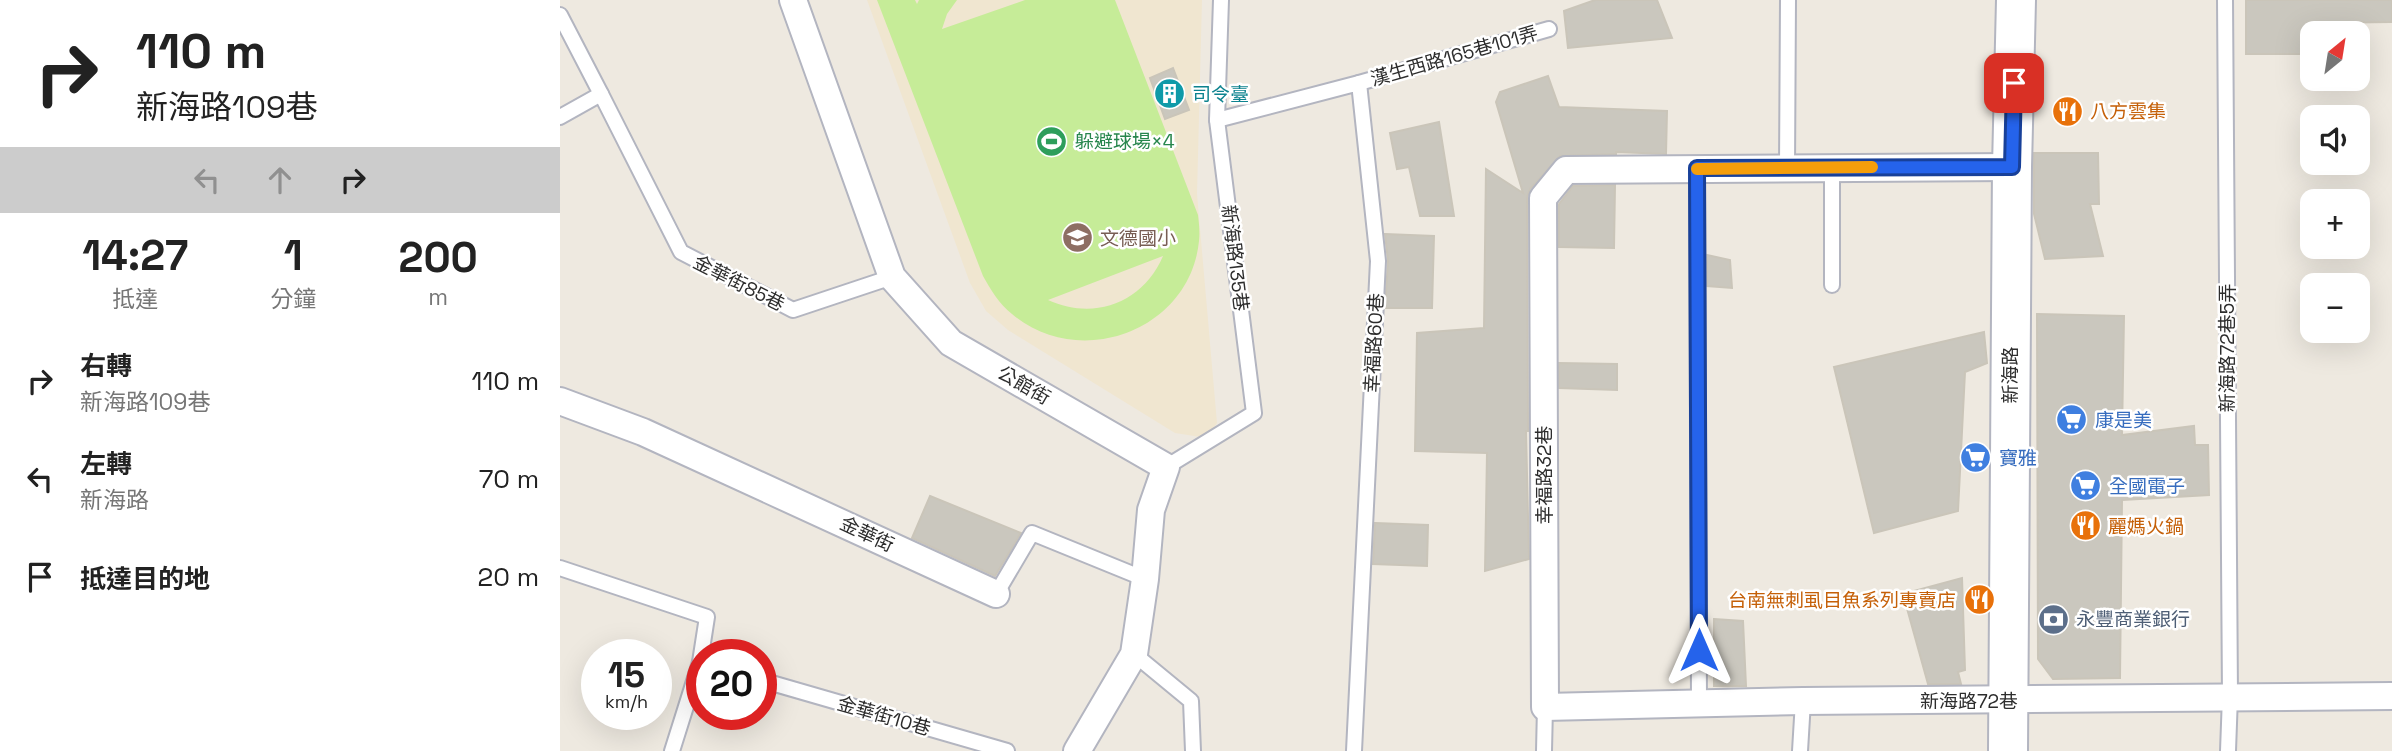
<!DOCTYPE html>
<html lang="zh-TW">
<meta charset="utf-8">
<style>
body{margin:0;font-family:"Space Grotesk","Noto Sans TC",sans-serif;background:#f2f2f2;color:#222;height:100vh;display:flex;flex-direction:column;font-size:26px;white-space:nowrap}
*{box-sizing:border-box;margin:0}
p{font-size:23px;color:#767676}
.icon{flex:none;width:38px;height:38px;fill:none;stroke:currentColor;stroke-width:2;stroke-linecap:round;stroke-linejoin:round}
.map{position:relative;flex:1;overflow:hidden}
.panel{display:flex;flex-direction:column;background:#fff;width:560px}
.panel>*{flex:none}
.top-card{background:#fff;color:#222;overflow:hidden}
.needle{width:46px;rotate:30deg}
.controls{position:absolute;left:1740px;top:21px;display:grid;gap:14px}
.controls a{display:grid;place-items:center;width:70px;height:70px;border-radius:14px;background:#fff;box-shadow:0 7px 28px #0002;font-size:35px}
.speed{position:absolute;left:21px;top:639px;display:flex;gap:14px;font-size:35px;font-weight:700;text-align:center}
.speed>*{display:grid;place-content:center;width:91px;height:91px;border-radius:50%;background:#fff;box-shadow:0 7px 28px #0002;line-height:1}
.speed small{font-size:18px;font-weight:400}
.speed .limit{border:10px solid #d22;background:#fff;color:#111}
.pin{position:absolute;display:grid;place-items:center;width:60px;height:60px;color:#fff;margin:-30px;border-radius:14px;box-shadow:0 4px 10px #0006}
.me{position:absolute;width:77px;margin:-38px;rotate:0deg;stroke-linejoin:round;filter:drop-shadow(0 0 5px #0008)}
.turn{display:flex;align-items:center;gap:24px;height:147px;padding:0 21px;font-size:32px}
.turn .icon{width:91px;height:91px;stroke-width:2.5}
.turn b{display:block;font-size:49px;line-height:60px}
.lanes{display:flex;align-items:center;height:66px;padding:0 21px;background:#0003;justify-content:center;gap:35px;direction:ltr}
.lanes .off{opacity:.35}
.eta{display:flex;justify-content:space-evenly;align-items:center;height:119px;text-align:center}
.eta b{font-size:42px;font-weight:800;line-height:49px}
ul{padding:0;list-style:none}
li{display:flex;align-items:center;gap:21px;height:98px;padding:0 21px}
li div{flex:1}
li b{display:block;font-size:26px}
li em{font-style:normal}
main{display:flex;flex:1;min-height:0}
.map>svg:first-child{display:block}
.education{fill:#f0e6d0}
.pitch{fill:#c6ec98;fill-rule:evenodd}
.building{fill:#cac7be;stroke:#cac5b9;stroke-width:2}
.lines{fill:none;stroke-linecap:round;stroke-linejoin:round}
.lane-casing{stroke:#b3b5c0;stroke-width:18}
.street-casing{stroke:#b3b5c0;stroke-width:30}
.secondary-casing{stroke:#b3b5c0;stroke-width:42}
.lane{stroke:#fff;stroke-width:14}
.street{stroke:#fff;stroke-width:26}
.secondary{stroke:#fff;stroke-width:38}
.route-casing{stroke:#184099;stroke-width:18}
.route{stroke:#2563eb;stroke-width:12}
.slow{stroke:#f59e0b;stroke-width:12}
.labels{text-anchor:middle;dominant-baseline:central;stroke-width:5;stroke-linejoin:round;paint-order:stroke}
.street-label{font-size:19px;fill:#2d2d2d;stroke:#fff}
.culture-label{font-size:19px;fill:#0d838f;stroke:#fff;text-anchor:start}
.food-label{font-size:19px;fill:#c56008;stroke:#fff;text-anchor:start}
.leisure-label{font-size:19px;fill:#27864d;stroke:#fff;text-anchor:start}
.education-label{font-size:19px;fill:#785e54;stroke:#fff;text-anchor:start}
.shop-label{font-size:19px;fill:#366cbe;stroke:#fff;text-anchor:start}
.service-label{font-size:19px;fill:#4e5e75;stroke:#fff;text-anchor:start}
</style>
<main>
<section class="panel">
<div class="top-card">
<div class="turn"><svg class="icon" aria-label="right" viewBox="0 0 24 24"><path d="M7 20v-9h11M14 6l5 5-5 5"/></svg><div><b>110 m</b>新海路109巷</div></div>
<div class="lanes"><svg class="icon off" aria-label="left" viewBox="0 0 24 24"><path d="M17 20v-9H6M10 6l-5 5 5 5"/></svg><svg class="icon off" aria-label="ahead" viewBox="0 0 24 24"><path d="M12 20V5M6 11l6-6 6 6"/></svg><svg class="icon" aria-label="right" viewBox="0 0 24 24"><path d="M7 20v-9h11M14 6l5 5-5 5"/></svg></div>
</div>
<div class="eta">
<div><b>14:27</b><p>抵達</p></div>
<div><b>1</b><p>分鐘</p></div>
<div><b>200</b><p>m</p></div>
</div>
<ul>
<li><svg class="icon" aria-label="right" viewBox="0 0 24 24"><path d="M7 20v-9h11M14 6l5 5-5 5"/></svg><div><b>右轉</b><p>新海路109巷</p></div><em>110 m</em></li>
<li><svg class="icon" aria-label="left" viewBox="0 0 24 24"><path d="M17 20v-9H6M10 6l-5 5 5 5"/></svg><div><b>左轉</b><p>新海路</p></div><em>70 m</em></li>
<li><svg class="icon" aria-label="arrive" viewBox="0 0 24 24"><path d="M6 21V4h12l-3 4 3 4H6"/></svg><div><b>抵達目的地</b></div><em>20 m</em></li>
</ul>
</section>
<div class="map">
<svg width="1832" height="751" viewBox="0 0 1832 751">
<rect width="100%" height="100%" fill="#eee9e0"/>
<!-- education -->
<path class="education" d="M 307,0 L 642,0 L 637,194 L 657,423 L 647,438 L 615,433 L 448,330 L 426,311 L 410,283 Z"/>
<!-- pitch -->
<path class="pitch" d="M 317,0 L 355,0 L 357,4 L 359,0 L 397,0 L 387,14 L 382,29 L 465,0 L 555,0 L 638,215 C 639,223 640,233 639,241 C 630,331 519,371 452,314 C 439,304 431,290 423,276 ZM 603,256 C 583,303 534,321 488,300 Z"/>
<!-- building -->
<g class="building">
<path d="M 1035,0 L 1097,0 L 1112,38 L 1008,48 L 1004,11 Z"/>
<path d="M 1686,0 L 1832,0 L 1832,22 L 1756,23 L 1756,33 L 1752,33 L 1752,54 L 1686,54 Z"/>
<path d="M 613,68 L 629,110 L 605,119 L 590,78 Z"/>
<path d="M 988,76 L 999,107 L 1107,111 L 1106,154 L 1056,152 L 1056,154 L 1000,156 L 970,189 L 967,198 L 968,431 L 966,431 L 969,559 L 925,571 L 927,453 L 855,451 L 857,333 L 924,328 L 926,169 L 963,193 L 936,102 L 940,92 Z"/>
<path d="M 879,122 L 894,216 L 860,216 L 849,167 L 837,169 L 830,133 Z"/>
<path d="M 1474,153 L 1538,153 L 1539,204 L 1530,204 L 1543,256 L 1485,259 L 1474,214 Z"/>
<path d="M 1055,185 L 1054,248 L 999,247 L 999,204 L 1013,186 Z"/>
<path d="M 825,234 L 874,236 L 872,308 L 825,308 L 828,261 Z"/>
<path d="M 1147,255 L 1170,260 L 1172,288 L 1147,286 Z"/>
<path d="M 1477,314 L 1564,316 L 1562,435 L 1634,426 L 1635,445 L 1648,445 L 1649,495 L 1562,500 L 1560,678 L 1493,679 L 1478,659 Z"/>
<path d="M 1424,332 L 1427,363 L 1405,372 L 1398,511 L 1314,533 L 1274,367 Z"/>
<path d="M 999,363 L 1057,364 L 1057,390 L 999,388 Z"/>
<path d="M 370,496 L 461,533 L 435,576 L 352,538 Z"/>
<path d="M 815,523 L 868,525 L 867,566 L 813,564 Z"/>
<path d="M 1402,578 L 1405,670 L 1398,672 L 1401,684 L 1368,684 L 1343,594 Z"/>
<path d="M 1154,619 L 1183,621 L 1186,686 L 1154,686 Z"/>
</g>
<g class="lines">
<defs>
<g id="lane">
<path d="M 1665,0 L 1670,696 L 1668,751"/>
<path d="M 0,15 L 41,94"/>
<path d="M 799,83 L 989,29"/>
<path d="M 0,117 L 41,94 L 121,252 L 233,310 L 332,277"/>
<path d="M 657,120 L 799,83 L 818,261 L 794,751"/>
<path d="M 1272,167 L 1272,285"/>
<path d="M 1137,168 L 1139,703"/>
<path d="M 1227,168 L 1228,0"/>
<path d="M 606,467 L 694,413 L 657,120 L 661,0"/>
<path d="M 0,568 L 147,617 L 140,662 L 142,663"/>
<path d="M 436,594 L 472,533 L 585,579"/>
<path d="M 574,654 L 631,701 L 633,751"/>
<path d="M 201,680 L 447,751"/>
<path d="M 112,751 L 140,662"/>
<path d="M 984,751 L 985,707"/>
<path d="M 1240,751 L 1243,701"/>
</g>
<g id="street">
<path d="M 233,0 L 332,277 L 391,343 L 606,467 L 591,510 L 585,579 L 574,654 L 517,751"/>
<path d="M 1452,167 L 1006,170 L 983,198 L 985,707 L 1243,701 L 1832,696"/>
<path d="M 0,401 L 83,432 L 436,594"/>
</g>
<path id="secondary" d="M 1448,751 L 1452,167 L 1456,0"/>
</defs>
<!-- lane casing -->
<use href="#lane" class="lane-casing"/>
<!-- street casing -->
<use href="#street" class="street-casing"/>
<!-- secondary casing -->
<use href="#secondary" class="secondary-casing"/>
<!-- lane -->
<use href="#lane" class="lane"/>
<!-- street -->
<use href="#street" class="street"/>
<!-- secondary -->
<use href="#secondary" class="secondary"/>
</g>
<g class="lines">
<defs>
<path id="route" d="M 1139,650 L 1137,168 L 1452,167 L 1454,83"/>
</defs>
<!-- route casing -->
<use href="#route" class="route-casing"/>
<!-- route -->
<use href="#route" class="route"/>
<!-- slow -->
<path class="slow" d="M 1137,169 L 1312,167"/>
</g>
<!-- icons -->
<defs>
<symbol id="building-disc" viewBox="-11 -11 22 22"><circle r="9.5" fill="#0f9aa8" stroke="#fff"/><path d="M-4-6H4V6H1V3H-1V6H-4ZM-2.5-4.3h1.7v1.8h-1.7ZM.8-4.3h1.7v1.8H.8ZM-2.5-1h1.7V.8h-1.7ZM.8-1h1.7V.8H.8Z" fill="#fff"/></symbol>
<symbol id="restaurant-disc" viewBox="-11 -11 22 22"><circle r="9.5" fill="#e8710a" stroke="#fff"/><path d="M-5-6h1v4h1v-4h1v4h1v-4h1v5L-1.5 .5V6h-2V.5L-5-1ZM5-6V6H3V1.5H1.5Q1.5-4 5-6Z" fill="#fff"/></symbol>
<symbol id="stadium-disc" viewBox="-11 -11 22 22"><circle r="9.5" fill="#2e9e5b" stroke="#fff"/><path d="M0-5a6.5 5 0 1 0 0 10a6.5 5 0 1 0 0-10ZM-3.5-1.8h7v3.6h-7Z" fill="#fff"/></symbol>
<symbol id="school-disc" viewBox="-11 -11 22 22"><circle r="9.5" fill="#8d6e63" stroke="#fff"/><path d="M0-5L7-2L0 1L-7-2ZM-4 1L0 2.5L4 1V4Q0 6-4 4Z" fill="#fff"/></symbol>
<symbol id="supermarket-disc" viewBox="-11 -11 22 22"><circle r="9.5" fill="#3f7fe0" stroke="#fff"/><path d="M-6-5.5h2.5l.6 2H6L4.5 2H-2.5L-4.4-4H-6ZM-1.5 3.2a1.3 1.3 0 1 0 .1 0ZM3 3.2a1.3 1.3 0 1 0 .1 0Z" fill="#fff"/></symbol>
<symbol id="bank-disc" viewBox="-11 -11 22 22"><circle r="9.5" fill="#5c6f8a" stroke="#fff"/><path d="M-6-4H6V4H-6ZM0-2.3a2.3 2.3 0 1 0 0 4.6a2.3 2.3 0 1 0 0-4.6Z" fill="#fff"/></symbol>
</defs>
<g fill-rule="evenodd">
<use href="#building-disc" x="592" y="76" width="35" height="35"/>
<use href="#restaurant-disc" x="1490" y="94" width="35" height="35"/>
<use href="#stadium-disc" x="474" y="124" width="35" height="35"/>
<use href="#school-disc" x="500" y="220" width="35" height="35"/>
<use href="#supermarket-disc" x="1494" y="402" width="35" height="35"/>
<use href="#supermarket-disc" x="1398" y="440" width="35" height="35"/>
<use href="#supermarket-disc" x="1508" y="468" width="35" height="35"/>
<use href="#restaurant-disc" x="1508" y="508" width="35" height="35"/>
<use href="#restaurant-disc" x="1402" y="582" width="35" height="35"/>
<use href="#bank-disc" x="1476" y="602" width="35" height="35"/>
</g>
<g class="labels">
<!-- street labels -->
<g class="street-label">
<text transform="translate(894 56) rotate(-16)">漢生西路165巷101弄</text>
<text transform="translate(675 258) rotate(83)">新海路135巷</text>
<text transform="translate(179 283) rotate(27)">金華街85巷</text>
<text transform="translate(814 343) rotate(-87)">幸福路60巷</text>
<text transform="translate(1667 348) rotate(-90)">新海路72巷5弄</text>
<text transform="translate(1450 375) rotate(-90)">新海路</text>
<text transform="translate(464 385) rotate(30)">公館街</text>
<text transform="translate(984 475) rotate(-90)">幸福路32巷</text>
<text transform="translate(307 534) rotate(25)">金華街</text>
<text x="1409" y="701">新海路72巷</text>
<text transform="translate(324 716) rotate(16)">金華街10巷</text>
</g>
<!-- culture labels -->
<g class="culture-label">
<text x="632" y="94">司令臺</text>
</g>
<!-- food labels -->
<g class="food-label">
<text x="1530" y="111">八方雲集</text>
<text x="1548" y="526">麗媽火鍋</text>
<text x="1396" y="600" text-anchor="end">台南無刺虱目魚系列專賣店</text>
</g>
<!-- leisure labels -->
<g class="leisure-label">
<text x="515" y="141">躲避球場×4</text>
</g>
<!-- education labels -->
<g class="education-label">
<text x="540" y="238">文德國小</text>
</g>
<!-- shop labels -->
<g class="shop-label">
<text x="1535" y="420">康是美</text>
<text x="1439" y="458">寶雅</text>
<text x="1549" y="486">全國電子</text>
</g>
<!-- service labels -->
<g class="service-label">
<text x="1516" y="619">永豐商業銀行</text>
</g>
</g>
</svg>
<div class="controls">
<a><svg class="needle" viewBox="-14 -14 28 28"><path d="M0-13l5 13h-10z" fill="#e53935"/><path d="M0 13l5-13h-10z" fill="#767676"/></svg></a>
<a><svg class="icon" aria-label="sound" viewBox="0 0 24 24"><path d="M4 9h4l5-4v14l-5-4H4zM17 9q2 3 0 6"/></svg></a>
<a>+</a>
<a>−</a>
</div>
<div class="speed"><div>15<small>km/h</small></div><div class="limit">20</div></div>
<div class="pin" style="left:1454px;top:83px;background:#d93025"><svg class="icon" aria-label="arrive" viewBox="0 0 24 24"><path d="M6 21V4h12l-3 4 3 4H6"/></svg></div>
<svg class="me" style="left:1139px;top:650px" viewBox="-20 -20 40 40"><path d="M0-17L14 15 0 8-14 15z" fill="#2563eb" stroke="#fff" stroke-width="4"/></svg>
</div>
</main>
